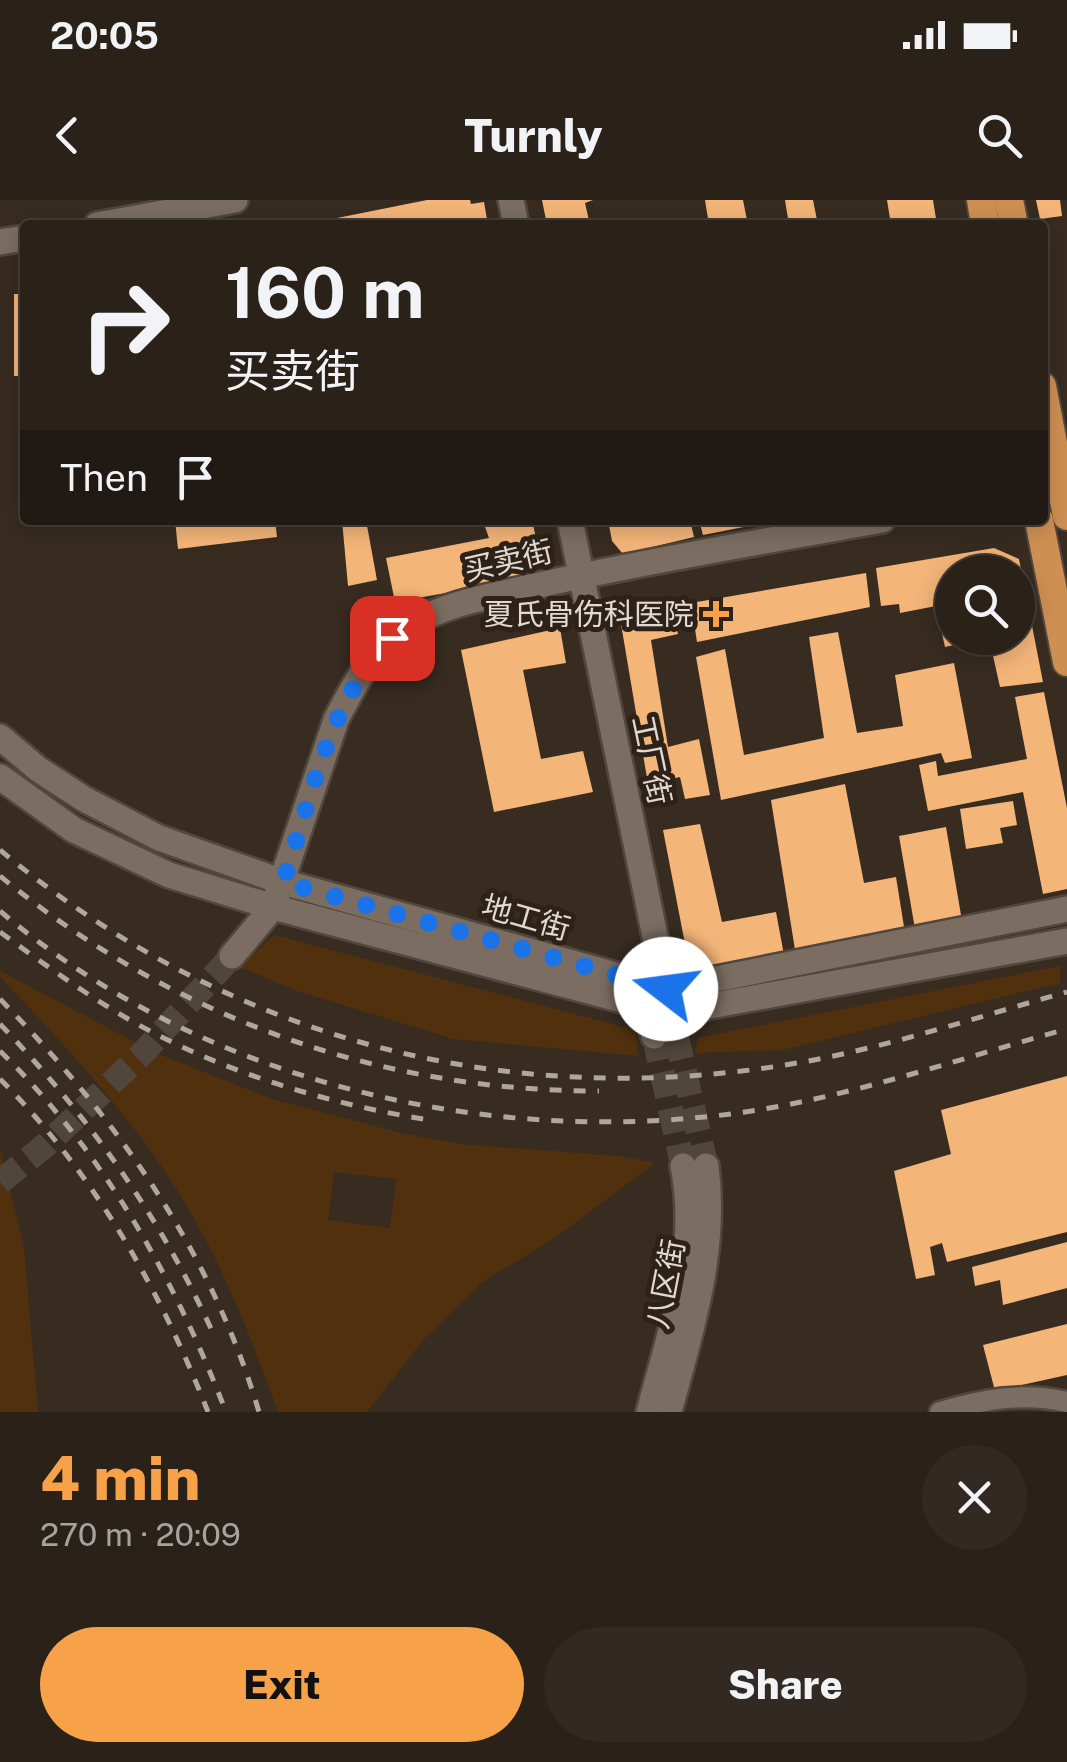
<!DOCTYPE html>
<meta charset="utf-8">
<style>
body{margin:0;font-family:"Public Sans","Noto Sans SC",sans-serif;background:#322922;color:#f1f3f6;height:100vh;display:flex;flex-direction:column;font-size:38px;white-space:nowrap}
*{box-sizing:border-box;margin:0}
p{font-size:32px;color:#a5a3a2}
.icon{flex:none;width:55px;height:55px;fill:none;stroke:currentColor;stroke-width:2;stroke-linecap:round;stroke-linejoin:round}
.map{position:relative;height:1212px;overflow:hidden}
.side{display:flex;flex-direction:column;background:#2a2119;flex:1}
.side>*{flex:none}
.top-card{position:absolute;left:20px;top:20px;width:1028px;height:305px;border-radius:10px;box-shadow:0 5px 25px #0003,0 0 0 2px #463e38;background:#2a2119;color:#f1f3f6;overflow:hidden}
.fabs{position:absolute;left:935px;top:355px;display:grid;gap:20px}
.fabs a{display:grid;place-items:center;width:100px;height:100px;border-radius:50%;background:#2a2119;box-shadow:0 5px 25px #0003,0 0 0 2px #463e38;font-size:50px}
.pin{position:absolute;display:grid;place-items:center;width:85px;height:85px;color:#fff;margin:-42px;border-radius:20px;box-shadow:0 5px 15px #0006}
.me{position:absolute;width:110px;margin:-55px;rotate:285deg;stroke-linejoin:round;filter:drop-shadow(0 0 8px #0008)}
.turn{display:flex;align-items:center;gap:35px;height:210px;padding:0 40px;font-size:45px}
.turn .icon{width:130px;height:130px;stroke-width:2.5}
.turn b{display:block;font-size:70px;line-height:85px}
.then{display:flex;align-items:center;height:95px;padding:0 40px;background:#0003;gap:20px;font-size:38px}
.round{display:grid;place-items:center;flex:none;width:105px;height:105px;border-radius:52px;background:#322922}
.head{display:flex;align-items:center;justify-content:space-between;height:170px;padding:0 40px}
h1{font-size:60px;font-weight:800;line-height:75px;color:#f7a248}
.primary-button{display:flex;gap:20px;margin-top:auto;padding:20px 40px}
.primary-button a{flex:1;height:115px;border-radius:60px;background:#f7a248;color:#111;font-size:40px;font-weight:800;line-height:115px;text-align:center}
.primary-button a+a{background:#322922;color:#f1f3f6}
.status{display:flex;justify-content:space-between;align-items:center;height:70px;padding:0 50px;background:#2a2119;direction:ltr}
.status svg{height:28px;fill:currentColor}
header{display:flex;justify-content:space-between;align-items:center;height:130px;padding:0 40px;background:#2a2119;font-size:45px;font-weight:800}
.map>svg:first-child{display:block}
.green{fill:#51300d;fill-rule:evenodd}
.building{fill:#f4b579}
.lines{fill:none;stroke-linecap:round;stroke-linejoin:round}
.secondary-tunnel{stroke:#51463c;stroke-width:25;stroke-dasharray:25 12;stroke-linecap:butt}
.minor-casing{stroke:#51473e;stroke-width:25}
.tertiary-casing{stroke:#51473e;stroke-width:30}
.secondary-casing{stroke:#51473e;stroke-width:30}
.trunk-casing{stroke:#51473e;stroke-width:32}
.minor{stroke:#7b6d61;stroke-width:20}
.tertiary{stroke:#7b6d61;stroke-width:25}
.secondary{stroke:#7b6d61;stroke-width:25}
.trunk{stroke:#ce9052;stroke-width:28}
.rail{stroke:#afa69e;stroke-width:5;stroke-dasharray:12 12;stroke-linecap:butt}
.route{stroke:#1a73e8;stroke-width:18;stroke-dasharray:0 32.4}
.poi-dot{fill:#f7a248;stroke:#2e2218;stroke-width:4}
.labels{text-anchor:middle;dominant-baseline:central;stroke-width:10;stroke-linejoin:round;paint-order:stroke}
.street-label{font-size:30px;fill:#e1d9d2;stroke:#2e2218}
.poi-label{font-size:30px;fill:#e1d9d2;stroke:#2e2218;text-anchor:end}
</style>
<div class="status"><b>20:05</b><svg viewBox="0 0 49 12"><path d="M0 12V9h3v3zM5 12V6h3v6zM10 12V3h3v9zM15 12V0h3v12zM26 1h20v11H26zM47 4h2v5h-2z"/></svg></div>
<header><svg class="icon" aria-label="back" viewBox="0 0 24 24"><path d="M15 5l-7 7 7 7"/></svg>Turnly<svg class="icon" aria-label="search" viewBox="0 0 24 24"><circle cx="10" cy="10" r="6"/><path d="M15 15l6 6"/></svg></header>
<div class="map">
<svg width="1067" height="1212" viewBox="0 0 1067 1212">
<rect width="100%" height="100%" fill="#382c21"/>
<!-- green -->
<g class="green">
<path d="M 274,735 L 635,830 L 639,856 L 454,839 L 297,791 L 240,767 Z"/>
<path d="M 1060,766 L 1060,783 L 782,850 L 695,853 L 698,838 Z"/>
<path d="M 0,771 L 156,853 L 272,899 L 405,934 L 469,945 L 619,956 L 655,963 L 556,1037 L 481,1083 L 423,1140 L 367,1212 L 278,1212 C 250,1134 218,1052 172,982 C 123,907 62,842 0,777 ZM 334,972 L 396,979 L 390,1028 L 328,1020 Z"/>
<path d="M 0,950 L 24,1048 L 38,1212 L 0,1212 Z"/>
</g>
<!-- building -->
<g class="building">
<path d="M 427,0 L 470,0 L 471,4 L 484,2 L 488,25 L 302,25 Z"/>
<path d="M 542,0 L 593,0 L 585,3 L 590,25 L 547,25 Z"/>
<path d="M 705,0 L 743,0 L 748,25 L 709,25 Z"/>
<path d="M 785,0 L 813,0 L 818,25 L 789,25 Z"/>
<path d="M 887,0 L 933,0 L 937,25 L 891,25 Z"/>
<path d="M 1036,0 L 1060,0 L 1062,16 L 1040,19 Z"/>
<rect x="14" y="94" width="11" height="82"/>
<path d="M 175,320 L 275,320 L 277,337 L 178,349 Z"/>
<path d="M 342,320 L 366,320 L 377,380 L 348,386 Z"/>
<path d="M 532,320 L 541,361 L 524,379 L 395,402 L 386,358 L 489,338 L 483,321 Z"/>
<path d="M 608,320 L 690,320 L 694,337 L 623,354 L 612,341 Z"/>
<path d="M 699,320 L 769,320 L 769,322 L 703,335 Z"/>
<path d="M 994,348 L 1019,359 L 1043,482 L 1000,487 L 989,438 L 1018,438 L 1018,372 L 952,372 L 952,438 L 980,439 L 945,447 L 936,406 L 900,413 L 899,404 L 881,406 L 876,368 Z"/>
<path d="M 866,373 L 870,407 L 697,442 L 691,403 Z"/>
<path d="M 672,406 L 678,434 L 651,440 L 668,547 L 699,539 L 710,595 L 685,599 L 680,577 L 648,584 L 620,418 Z"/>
<path d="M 560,428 L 566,463 L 523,470 L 541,559 L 583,551 L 593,592 L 494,612 L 461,450 Z"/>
<path d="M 838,432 L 857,533 L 903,526 L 895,475 L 954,463 L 972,558 L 945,563 L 941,553 L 721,600 L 696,457 L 725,449 L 744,555 L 824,538 L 809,437 Z"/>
<path d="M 1044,492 L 1067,608 L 1067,689 L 1043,694 L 1023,592 L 928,611 L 919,565 L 936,561 L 938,576 L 1027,559 L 1015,497 Z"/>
<path d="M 845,584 L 864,683 L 896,677 L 905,733 L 796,756 L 771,600 Z"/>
<path d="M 1013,601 L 1017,625 L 1000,628 L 1003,643 L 966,649 L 960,609 Z"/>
<path d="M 700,624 L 722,722 L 776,712 L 784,755 L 691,775 L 663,630 Z"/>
<path d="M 946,627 L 962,721 L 915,729 L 899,636 Z"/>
<path d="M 1067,876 L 1067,1032 L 947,1062 L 942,1043 L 930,1047 L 935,1075 L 916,1079 L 894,971 L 951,954 L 941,910 Z"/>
<path d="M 1067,1042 L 1067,1088 L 1003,1105 L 1000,1080 L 975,1086 L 972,1067 Z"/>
<path d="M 1067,1124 L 1067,1175 L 995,1191 L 983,1145 Z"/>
</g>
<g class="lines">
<!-- secondary-tunnel -->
<g class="secondary-tunnel">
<path d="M 676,835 L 706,966"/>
<path d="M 654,836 L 683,966"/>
<path d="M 0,982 L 47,944 L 139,857 L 232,756"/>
</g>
<defs>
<path id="minor" d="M 940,1212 C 984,1199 1022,1192 1067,1202"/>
<g id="tertiary">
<path d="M 511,0 L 516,25"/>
<path d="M 570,320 L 669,805"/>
</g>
<g id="secondary">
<path d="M 97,25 L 235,0"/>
<path d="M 0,42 L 25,38"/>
<path d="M 1042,290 L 1067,285"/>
<path d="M 0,537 L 38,569 L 84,599 L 159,638 L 283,682 L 666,789 L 1067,709"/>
<path d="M 0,577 L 74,630 L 169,675 L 273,707 L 671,813 L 1067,741"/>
<path d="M 232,756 L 273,707 L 336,520 C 355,482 374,448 411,425 C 448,402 493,396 535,386 C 650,360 767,341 882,320"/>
<path d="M 654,836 L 647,808 L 655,800"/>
<path d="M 649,1212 C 670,1132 700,1050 683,966"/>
<path d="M 669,1212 C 691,1130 717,1051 706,966"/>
</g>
<g id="trunk">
<path d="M 981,0 L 985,25"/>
<path d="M 1009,0 L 1014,25"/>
<path d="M 1042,186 L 1067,316"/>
<path d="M 1039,320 L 1067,462"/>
</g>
</defs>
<!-- minor casing -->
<use href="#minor" class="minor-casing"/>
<!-- tertiary casing -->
<use href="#tertiary" class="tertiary-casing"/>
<!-- secondary casing -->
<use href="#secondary" class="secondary-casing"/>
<!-- trunk casing -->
<use href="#trunk" class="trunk-casing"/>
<!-- minor -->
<use href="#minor" class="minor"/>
<!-- tertiary -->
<use href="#tertiary" class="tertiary"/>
<!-- secondary -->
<use href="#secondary" class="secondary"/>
<!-- trunk -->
<use href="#trunk" class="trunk"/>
<!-- rail -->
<g class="rail">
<path d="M 0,650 C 228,840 510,914 803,862 C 892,846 980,816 1067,792"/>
<path d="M 0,676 C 172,817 377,891 599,891"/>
<path d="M 0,711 C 201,882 487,949 745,912 C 854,896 961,858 1067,829"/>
<path d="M 0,732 C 37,759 74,786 113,810 C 206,867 321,903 429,920"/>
<path d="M 0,799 C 116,918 211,1050 259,1212"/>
<path d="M 0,824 C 89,917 160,1016 213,1133"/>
<path d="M 0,851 C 104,953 174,1077 226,1212"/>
<path d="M 0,879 C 94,973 160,1089 208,1212"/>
</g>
</g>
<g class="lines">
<!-- route -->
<path class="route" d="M 392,438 C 327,502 312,599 283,682 L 666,789"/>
</g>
<!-- markers -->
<path class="poi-dot" d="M711 399h10v10h10v10h-10v10h-10v-10h-10v-10h10z"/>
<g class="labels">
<!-- street labels -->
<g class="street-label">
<text transform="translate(508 360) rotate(-13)">买卖街</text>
<text transform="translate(652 560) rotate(78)">工厂街</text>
<text transform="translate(526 717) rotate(16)">地工街</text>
<text transform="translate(665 1084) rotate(-79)">八区街</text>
</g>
<!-- poi labels -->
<g class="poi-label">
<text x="694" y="414">夏氏骨伤科医院</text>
</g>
</g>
</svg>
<div class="fabs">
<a><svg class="icon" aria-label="search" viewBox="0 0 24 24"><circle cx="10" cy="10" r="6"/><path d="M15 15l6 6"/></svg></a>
</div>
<div class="pin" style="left:392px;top:438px;background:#d93025"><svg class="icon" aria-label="arrive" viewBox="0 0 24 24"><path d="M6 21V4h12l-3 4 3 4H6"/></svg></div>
<svg class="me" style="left:666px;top:789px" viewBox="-20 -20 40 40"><circle r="19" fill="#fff"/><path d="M0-13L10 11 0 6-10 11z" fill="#1a73e8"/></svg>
<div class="top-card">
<div class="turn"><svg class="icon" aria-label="right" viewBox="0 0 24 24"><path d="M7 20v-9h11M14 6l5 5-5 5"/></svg><div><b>160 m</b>买卖街</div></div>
<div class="then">Then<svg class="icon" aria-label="arrive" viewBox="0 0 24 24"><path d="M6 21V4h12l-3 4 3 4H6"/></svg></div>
</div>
</div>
<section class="side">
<div class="head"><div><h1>4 min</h1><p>270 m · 20:09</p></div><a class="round"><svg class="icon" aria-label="close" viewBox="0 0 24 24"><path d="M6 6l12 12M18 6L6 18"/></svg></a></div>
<div class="primary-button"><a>Exit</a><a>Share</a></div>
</section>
